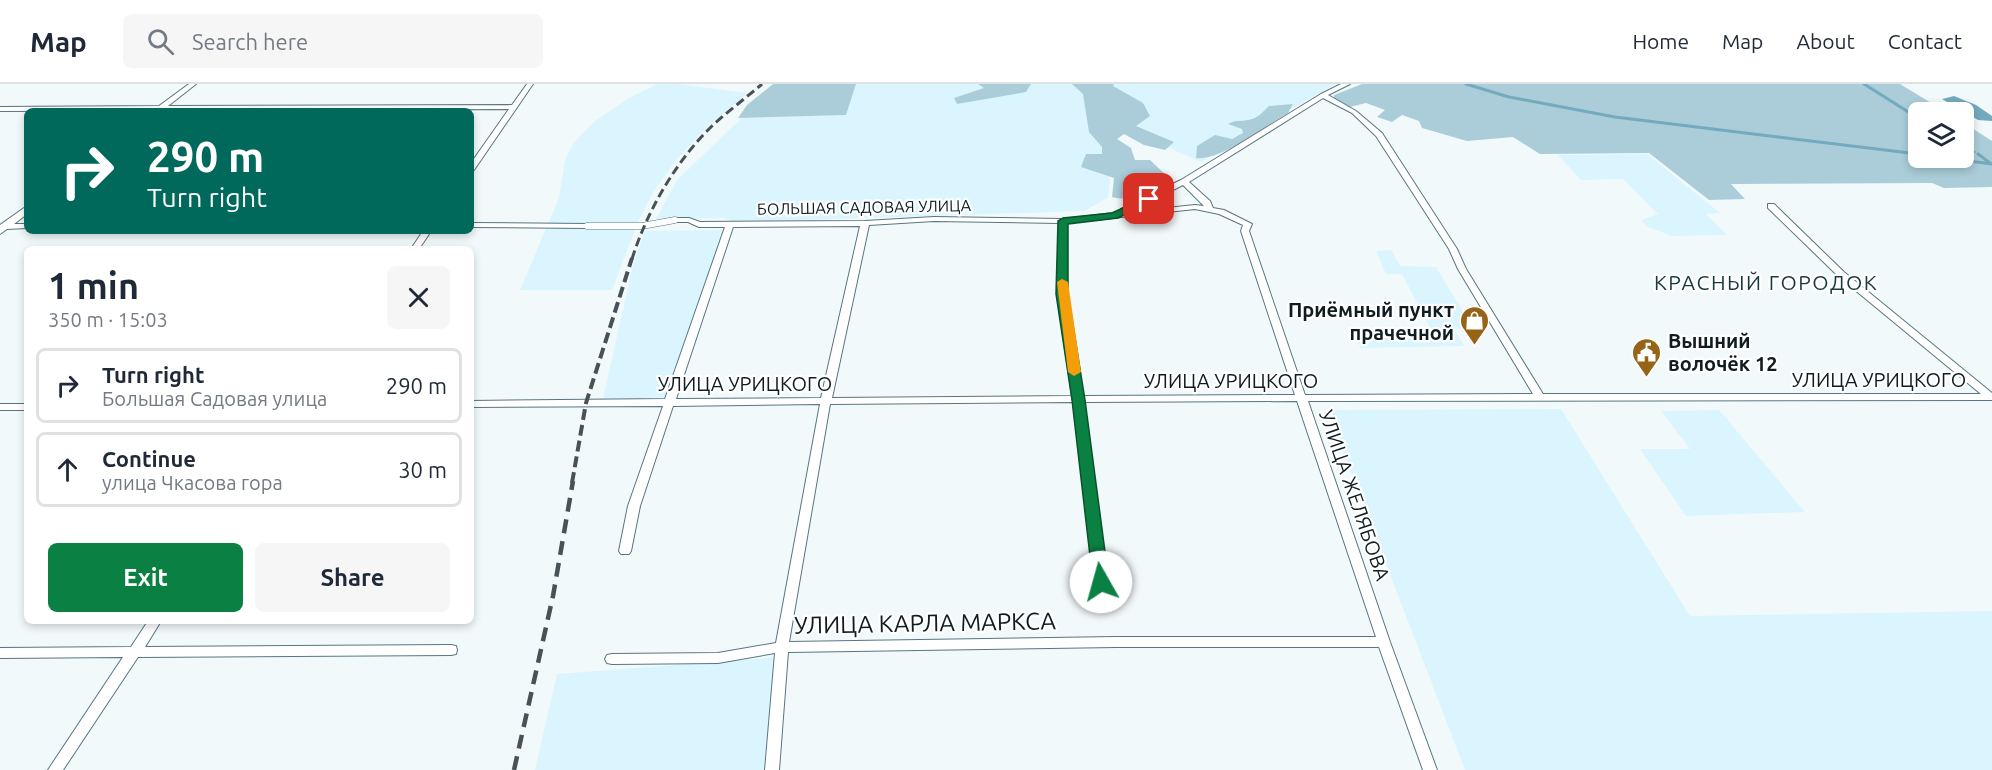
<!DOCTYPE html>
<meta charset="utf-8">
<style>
body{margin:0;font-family:Ubuntu,sans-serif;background:#f6f6f7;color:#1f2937;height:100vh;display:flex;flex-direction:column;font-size:22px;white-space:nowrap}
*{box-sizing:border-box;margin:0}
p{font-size:20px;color:#747a83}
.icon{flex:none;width:33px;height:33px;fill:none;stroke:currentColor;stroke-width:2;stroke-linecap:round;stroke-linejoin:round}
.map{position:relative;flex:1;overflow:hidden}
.side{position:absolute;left:24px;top:162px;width:450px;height:378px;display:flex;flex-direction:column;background:#fff;border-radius:9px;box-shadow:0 3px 9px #0003}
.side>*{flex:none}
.hud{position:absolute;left:24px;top:24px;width:450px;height:126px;border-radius:9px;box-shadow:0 3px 9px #0003;background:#00695c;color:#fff;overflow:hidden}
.controls{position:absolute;left:1908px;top:18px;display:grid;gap:12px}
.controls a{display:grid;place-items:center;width:66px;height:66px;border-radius:9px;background:#fff;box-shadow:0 3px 9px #0003;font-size:30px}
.pin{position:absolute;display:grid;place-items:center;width:51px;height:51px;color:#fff;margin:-26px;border-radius:12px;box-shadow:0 3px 9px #0006}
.me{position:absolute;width:66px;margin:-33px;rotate:353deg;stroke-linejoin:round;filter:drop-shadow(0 0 4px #0008)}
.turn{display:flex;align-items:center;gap:21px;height:126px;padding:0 24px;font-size:27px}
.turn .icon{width:78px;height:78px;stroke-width:2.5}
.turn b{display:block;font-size:42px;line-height:51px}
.round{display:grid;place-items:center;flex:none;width:63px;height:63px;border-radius:9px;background:#f6f6f7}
.head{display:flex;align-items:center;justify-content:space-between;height:102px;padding:0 24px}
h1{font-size:36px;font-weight:600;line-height:45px}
.cta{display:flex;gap:12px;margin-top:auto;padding:12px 24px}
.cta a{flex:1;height:69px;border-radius:9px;background:#0b8043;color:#fff;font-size:24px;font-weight:600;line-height:69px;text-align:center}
.cta a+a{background:#f6f6f7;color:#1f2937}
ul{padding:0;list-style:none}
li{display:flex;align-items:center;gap:18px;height:75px;margin:0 12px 9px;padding:0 12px;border:3px solid #e0e1e3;border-radius:9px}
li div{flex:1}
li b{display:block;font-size:22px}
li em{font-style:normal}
header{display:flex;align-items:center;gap:36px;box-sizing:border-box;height:84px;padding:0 30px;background:#fff;border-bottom:2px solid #e0e1e3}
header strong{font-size:28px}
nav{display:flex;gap:33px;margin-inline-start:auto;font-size:21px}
.search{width:420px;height:54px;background:#f6f6f7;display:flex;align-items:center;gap:15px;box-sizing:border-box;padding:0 21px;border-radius:9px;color:#747a83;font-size:22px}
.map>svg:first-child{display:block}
.built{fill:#dbf5fe}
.green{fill:#aacdd9}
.water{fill:#73aabd}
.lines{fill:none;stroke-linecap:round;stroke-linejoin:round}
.stream{stroke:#73aabd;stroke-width:3}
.pedestrian-casing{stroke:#577681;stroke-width:7}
.minor-casing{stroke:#577681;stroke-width:2}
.pedestrian{stroke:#fff;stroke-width:6}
.minor{fill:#fff;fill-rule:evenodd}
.rail-far2{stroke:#475256;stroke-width:3;stroke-dasharray:9 4.5;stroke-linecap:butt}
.rail-far1{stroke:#475256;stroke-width:4;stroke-dasharray:11 5;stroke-linecap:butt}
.rail{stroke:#475256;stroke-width:4.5;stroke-dasharray:14 8;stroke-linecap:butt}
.route{fill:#0b8043;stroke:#07532c;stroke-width:1.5}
.slow{fill:#f59e0b}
.labels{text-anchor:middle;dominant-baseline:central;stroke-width:4.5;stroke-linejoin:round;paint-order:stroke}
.far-street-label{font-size:16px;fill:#0f1c20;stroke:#fff}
.poi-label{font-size:20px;font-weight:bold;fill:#0f1c20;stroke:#fff;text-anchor:end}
.street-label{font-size:20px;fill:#0f1c20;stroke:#fff}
.neighbourhood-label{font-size:21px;letter-spacing:1.5px;fill:#1a3841;stroke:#fff}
.near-street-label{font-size:24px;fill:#0f1c20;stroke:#fff}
</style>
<header>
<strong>Map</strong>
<div class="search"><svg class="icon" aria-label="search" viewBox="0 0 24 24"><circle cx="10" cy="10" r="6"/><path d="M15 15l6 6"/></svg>Search here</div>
<nav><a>Home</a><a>Map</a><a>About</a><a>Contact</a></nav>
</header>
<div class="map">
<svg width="1992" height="686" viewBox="0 0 1992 686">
<rect width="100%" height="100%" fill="#f2f9fb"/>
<!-- built -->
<g class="built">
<path d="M 657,0 L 677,0 L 748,9 L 708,42 L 676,76 L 654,107 L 638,138 L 612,206 L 520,206 L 559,114 L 565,76 L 573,60 L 595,37 L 629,14 Z"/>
<path d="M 777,0 L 1082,0 L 1092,8 L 1110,96 L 1108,114 L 1084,127 L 735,138 L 724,134 L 656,135 L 677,96 Z"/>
<path d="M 1109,0 L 1335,0 L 1201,78 L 1128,46 Z"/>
<path d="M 1647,70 L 1720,129 L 1706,130 L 1727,151 L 1672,152 L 1648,143 L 1641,136 L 1658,130 L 1623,95 L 1581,96 L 1558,71 Z"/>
<path d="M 723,146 L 670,313 L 603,315 L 632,185 L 645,147 Z"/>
<path d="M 1391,166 L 1400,182 L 1436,183 L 1473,244 L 1454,245 L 1464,262 L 1361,264 L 1354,251 L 1433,249 L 1402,190 L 1386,190 L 1376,167 Z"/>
<path d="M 1561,325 L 1690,532 L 1992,527 L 1992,686 L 1465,686 L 1327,326 Z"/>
<path d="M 1719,326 L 1805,428 L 1686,432 L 1640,365 L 1690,365 L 1661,327 Z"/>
<path d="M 781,573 L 763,686 L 535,686 L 557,590 Z"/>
</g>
<!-- green -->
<g class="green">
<path d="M 773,0 L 856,0 L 846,31 L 738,34 L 747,21 Z"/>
<path d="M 978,0 L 1031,0 L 1026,8 L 957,20 L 954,14 L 984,4 Z"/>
<path d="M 1072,0 L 1114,0 L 1113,2 L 1143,19 L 1150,32 L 1136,42 L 1174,58 L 1165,66 L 1144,61 L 1124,50 L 1117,55 L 1131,64 L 1135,76 L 1150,76 L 1170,95 C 1157,104 1127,119 1112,113 L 1114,94 L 1081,83 L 1086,70 L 1102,70 L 1102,63 L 1089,48 L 1083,10 Z"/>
<path d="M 1362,0 L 1900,0 L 1946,28 L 1918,28 L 1918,74 L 1964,74 L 1964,39 L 1992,57 L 1992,103 L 1944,104 L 1932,99 L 1731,100 L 1745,115 L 1709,116 L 1649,69 L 1540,70 L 1513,53 L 1467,57 L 1422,44 L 1419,37 L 1402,31 L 1392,38 L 1377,33 L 1385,26 L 1366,19 L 1350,23 L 1334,14 L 1334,11 Z"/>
<path d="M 1293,20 L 1288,29 C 1265,42 1221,77 1196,74 L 1197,62 L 1215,51 L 1232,55 L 1243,49 L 1242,45 L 1228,40 C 1238,35 1238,38 1248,36 C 1257,35 1263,28 1269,22 Z"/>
</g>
<!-- water -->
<path class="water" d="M 1954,12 L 1976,21 L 1992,32 L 1992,37 L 1978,36 L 1942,15 Z"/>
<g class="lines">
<!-- stream -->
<g class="stream">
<path d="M 1466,0 L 1509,13 L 1615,33 L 1918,70"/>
<path d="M 1864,0 L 1918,34"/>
<path d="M 1964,62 L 1974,68"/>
<path d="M 1978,70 L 1990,79"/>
<path d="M 1947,74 L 1992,80"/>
</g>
<defs>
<path id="pedestrian" d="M 587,142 L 642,142 L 675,136"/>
<g id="minor">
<path d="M 189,0 L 196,0 L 168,22 L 512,21 L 527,0 L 533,0 L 474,86 L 471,86 L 471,79 L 509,25 L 0,27 L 0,23 L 159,22 Z"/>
<path d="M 1341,0 L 1350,0 L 1328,11 L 1356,27 L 1382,49 L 1457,165 L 1466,185 L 1543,310 L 1981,310 L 1838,192 L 1768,124 L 1768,120 L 1774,120 L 1844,188 L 1992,309 L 1992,316 L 1308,317 L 1390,558 L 1437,686 L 1423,686 L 1379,563 L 1116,563 L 788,568 L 779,686 L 765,686 L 775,569 L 718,579 L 612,580 L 607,579 L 605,575 L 607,571 L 612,570 L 718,569 L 776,559 L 820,320 L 673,322 L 640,422 L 631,467 L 629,470 L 621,470 L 619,467 L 628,422 L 663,322 L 471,323 L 471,317 L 665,315 L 725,143 L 699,143 L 688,138 L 672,138 L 672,134 L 689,134 L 700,138 L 865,137 L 934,133 L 1063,135 L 1121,128 L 1121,125 L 1181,96 L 1321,10 ZM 1323,14 L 1352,29 L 1376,52 L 1449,165 L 1458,185 L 1533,310 L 1305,311 L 1249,147 L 1252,140 L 1224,126 L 1213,124 L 1210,117 L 1189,98 ZM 1183,101 L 1204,122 L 1195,121 L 1129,128 ZM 1195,125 L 1219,130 L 1243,141 L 1241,147 L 1295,311 L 1082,312 L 1067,210 L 1067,139 ZM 934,137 L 1059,139 L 1057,210 L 1072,312 L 832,314 L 869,141 ZM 860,142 L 821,314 L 676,315 L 733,143 ZM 1297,317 L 1376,553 L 1116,553 L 789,558 L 830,320 L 1073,318 L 1095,498 L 1097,501 L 1101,503 L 1105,501 L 1107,498 L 1083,318 Z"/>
<path d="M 24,124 L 27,124 L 27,130 L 14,140 L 27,140 L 27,144 L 7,145 L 0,150 L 0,141 Z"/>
<path d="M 471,139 L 587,140 L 591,142 L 587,144 L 471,143 Z"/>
<path d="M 423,147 L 431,147 L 419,165 L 411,165 Z"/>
<rect x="0" y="320" width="27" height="6"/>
<path d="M 148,537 L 161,537 L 145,563 L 451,561 L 456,562 L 457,566 L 456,570 L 451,571 L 138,573 L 63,686 L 48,686 L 123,573 L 0,574 L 0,564 L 131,563 Z"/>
</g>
</defs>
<!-- pedestrian casing -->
<use href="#pedestrian" class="pedestrian-casing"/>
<!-- minor casing -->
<use href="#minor" class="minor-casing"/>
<!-- pedestrian -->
<use href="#pedestrian" class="pedestrian"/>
<!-- minor -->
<use href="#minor" class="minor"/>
<!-- rail-far2 -->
<path class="rail-far2" d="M 632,175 C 647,127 676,77 712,42 C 728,27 746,14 762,0"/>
<!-- rail-far1 -->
<path class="rail-far1" d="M 572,399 L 586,319 L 632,174"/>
<!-- rail -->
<path class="rail" d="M 514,686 L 553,512 L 573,397"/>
</g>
<!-- route -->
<path class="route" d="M 1149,112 L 1153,113 L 1153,117 L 1118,134 L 1068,140 L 1068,210 L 1085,316 L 1109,498 L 1106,502 L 1095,502 L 1093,498 L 1072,316 L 1056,210 L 1058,137 L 1063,134 L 1112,129 Z"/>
<!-- slow -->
<path class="slow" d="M 1062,195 L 1068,198 L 1081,288 L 1074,292 L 1068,288 L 1057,198 Z"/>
<!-- icons -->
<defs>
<symbol id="shop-pin" viewBox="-11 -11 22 30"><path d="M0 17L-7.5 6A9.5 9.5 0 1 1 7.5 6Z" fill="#966317" stroke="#fff"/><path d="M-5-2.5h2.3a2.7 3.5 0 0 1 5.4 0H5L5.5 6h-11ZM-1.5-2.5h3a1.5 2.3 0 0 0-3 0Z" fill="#fff"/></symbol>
<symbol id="civic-pin" viewBox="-11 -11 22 30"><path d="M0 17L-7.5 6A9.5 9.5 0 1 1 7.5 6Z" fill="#966317" stroke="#fff"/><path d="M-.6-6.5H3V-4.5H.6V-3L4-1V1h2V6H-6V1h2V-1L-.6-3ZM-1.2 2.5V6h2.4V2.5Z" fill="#fff"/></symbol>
</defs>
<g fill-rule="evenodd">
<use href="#shop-pin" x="1458" y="220" width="33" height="45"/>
<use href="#civic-pin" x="1630" y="252" width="33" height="45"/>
</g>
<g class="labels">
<!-- far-street labels -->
<g class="far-street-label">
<text transform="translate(864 123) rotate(-1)">БОЛЬШАЯ САДОВАЯ УЛИЦА</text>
</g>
<!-- poi labels -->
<g class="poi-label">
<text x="1454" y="225">Приёмный пункт<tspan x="1454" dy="23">прачечной</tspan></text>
<text x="1668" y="256" text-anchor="start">Вышний<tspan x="1668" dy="23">волочёк 12</tspan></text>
</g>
<!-- street labels -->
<g class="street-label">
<text x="1879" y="295">УЛИЦА УРИЦКОГО</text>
<text x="1231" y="296">УЛИЦА УРИЦКОГО</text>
<text x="745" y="299">УЛИЦА УРИЦКОГО</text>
<text transform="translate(1355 411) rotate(71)">УЛИЦА ЖЕЛЯБОВА</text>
</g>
<!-- neighbourhood labels -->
<g class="neighbourhood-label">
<text x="1766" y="198">КРАСНЫЙ ГОРОДОК</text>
</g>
<!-- near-street labels -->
<g class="near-street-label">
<text transform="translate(925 539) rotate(-1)">УЛИЦА КАРЛА МАРКСА</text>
</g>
</g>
</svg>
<div class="controls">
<a><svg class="icon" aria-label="layers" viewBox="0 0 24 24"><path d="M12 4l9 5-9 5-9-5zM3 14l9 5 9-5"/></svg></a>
</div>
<div class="pin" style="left:1149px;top:115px;background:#d93025"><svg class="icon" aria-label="arrive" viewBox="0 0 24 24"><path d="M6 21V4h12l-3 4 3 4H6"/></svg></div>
<svg class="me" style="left:1101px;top:498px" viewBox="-20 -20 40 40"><circle r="19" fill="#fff"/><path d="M0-13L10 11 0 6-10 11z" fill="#0b8043"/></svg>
<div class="hud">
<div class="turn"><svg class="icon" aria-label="right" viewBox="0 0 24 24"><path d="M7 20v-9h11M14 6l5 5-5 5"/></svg><div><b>290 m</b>Turn right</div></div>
</div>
<section class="side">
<div class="head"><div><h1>1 min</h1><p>350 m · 15:03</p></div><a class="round"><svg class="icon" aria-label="close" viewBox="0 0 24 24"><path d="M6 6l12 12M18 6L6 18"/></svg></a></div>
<ul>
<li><svg class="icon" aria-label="right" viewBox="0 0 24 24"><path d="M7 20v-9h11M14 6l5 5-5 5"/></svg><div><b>Turn right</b><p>Большая Садовая улица</p></div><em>290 m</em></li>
<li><svg class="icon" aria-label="ahead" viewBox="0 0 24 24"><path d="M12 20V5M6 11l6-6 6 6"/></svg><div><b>Continue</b><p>улица Чкасова гора</p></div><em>30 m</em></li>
</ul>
<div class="cta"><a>Exit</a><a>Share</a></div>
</section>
</div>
